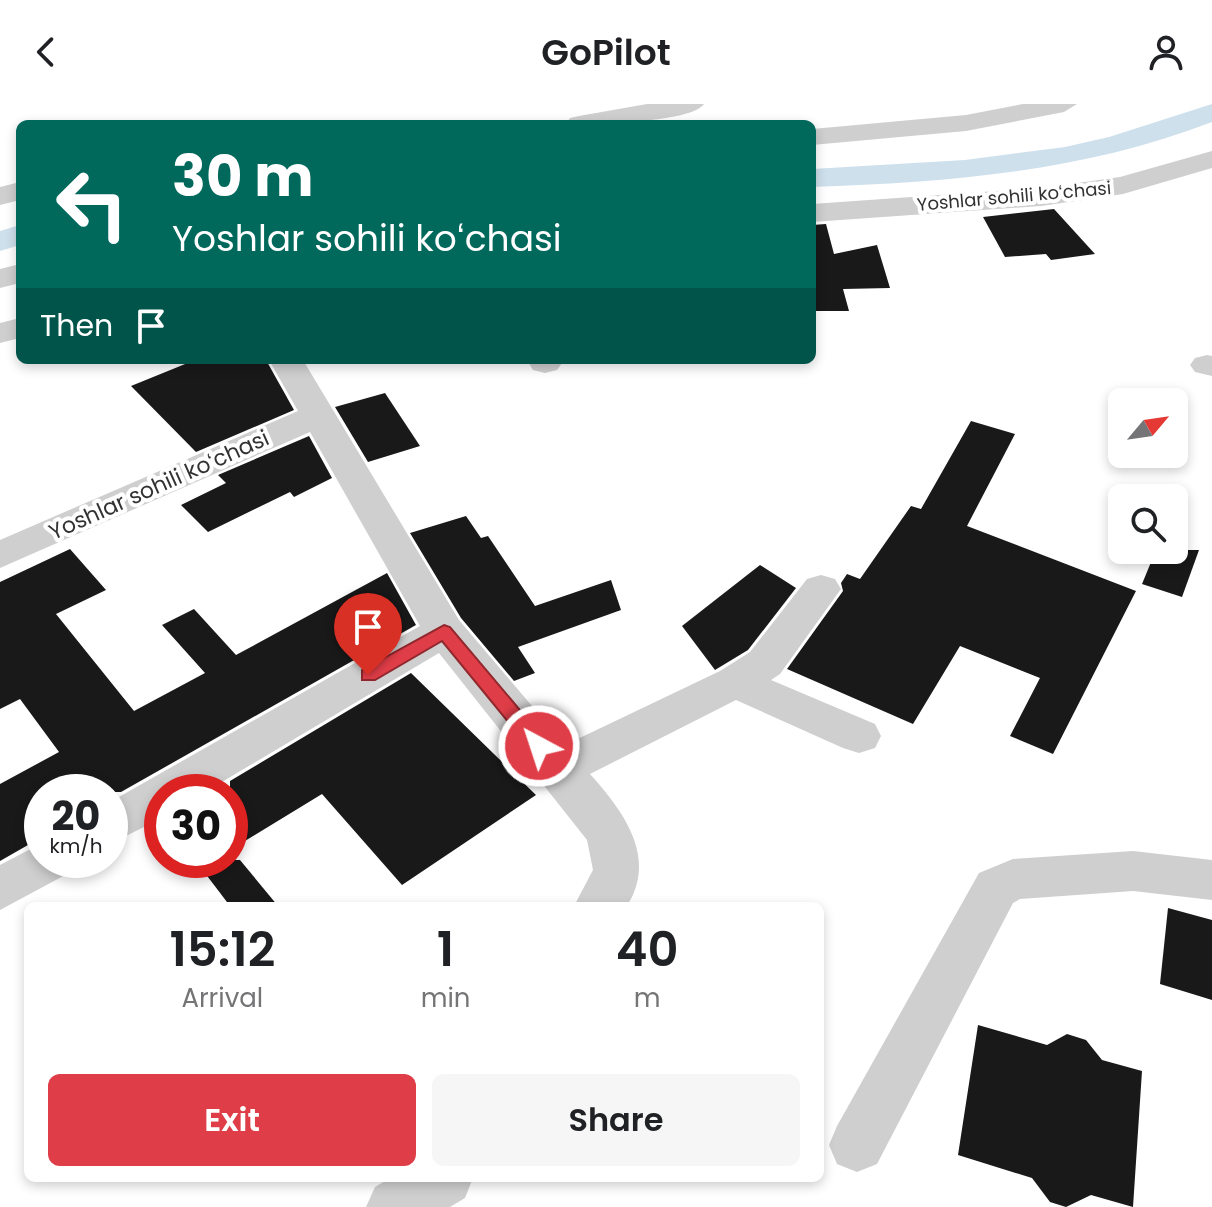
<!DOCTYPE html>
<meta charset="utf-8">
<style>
body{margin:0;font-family:Poppins,sans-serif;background:#f6f6f6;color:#202124;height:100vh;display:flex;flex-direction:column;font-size:30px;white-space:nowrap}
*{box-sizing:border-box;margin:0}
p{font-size:26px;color:#757577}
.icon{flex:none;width:44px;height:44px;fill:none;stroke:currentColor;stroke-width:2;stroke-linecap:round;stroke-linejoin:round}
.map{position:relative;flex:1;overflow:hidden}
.details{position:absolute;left:24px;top:798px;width:800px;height:280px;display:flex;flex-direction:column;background:#fff;border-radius:12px;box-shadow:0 4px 12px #0003}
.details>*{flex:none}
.guide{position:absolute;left:16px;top:16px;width:800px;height:244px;border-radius:12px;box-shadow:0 4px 12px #0003;background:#00695c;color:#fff;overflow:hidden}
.needle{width:52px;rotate:61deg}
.fabs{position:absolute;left:1108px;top:284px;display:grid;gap:16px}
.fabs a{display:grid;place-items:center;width:80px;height:80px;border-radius:12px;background:#fff;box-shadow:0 4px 12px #0003;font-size:40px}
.speed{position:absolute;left:24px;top:670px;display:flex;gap:16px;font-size:40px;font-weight:700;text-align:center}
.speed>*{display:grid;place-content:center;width:104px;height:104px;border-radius:50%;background:#fff;box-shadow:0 4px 12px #0003;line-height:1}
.speed small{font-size:20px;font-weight:400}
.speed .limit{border:12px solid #d22;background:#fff;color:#111}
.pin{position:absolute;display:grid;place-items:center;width:68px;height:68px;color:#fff;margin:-82px -34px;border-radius:50% 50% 50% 0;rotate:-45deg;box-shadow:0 0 8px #0007}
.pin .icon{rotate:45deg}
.me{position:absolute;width:88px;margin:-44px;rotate:320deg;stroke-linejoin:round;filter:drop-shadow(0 0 6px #0008)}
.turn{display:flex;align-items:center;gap:28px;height:168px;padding:0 24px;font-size:36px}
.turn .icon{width:104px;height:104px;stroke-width:2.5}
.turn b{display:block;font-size:56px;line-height:68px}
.then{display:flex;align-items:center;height:76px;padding:0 24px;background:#0003;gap:16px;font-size:30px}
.eta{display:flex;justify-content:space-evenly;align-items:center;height:136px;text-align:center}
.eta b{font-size:48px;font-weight:600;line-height:56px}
.action{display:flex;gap:16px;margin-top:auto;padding:16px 24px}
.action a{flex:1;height:92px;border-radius:12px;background:#df3d47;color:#fff;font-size:32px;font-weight:600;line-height:92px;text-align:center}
.action a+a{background:#f6f6f6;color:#202124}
header{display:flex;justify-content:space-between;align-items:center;height:104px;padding:0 24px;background:#fff;font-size:36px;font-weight:600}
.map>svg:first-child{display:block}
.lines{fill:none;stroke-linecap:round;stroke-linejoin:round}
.canal{fill:#cee0ec;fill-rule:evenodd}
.building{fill:#191919}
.minor{fill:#cfcfcf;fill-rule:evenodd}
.route{fill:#df3d47;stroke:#91282e;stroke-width:2}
.labels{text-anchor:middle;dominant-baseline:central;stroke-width:8;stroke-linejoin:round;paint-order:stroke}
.far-street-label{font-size:18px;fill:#323232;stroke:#fff}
.street-label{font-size:22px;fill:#323232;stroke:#fff}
</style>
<header><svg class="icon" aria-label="back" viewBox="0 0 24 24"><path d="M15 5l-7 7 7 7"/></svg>GoPilot<svg class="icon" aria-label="person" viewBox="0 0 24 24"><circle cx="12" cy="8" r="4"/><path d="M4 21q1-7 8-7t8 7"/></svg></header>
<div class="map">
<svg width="1212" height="1103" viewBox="0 0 1212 1103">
<rect width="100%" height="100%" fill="#fff"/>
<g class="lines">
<!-- canal -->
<g class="canal">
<path d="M 1212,0 L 1212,18 C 1083,68 949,78 812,83 L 812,65 L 965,56 L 1065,43 L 1109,33 Z"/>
<path d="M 20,121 L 20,141 L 0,147 L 0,127 Z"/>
</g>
</g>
<!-- building -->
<g class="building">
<path d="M 1054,105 L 1095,150 L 1051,156 L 1046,150 L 1005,153 L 983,113 Z"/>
<path d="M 826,120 L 834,150 L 877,141 L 890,184 L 843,185 L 849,207 L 812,207 L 812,121 Z"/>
<path d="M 195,256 L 266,256 L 294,306 L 196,348 L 131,282 Z"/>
<path d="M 385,289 L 420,342 L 368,358 L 335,303 Z"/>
<path d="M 971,317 L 1015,330 L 967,422 L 1136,487 L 1053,650 L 1010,632 L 1040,574 L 960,542 L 913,620 L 787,565 L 843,487 L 841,479 L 847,470 L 860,475 L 911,402 L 921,405 Z"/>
<path d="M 309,332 L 332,374 L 294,393 L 290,388 L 208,428 L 181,401 L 226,379 L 218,371 Z"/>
<path d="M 466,412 L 481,434 L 488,432 L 535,502 L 611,476 L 621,506 L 518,543 L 535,569 L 514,577 L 461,514 L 410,429 Z"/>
<path d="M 70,445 L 106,486 L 56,510 L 134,607 L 205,569 L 162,521 L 194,505 L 236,551 L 387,469 L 416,521 L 121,688 L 42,688 L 42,733 L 0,757 L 0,680 L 59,648 L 20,595 L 0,605 L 0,478 Z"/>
<path d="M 1156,446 L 1199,446 L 1182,493 L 1142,480 Z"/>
<path d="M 760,461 L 796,484 L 748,546 L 715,566 L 682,522 Z"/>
<path d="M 411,569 L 536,691 L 402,781 L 322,690 L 230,746 L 230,677 Z"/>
<path d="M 195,756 L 240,756 L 278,802 L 230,802 Z"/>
<path d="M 1168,804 L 1212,816 L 1212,896 L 1160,880 Z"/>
<path d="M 978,921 L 1047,941 L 1067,930 L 1086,936 L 1102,956 L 1142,967 L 1133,1103 L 1091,1091 L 1066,1103 L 1050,1098 L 1032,1074 L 958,1051 Z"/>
</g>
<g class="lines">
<!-- minor -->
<g class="minor">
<path d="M 647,0 L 704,0 C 691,19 590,20 566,20 L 570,14 L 579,12 Z"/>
<path d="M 1023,0 L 1077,0 L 1064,8 L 966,27 L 812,41 L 812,25 L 966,11 Z"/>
<path d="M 1212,47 L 1212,64 L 1123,90 L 1041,102 L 812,118 L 812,100 L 1041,84 L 1120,73 Z"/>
<path d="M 20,78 L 20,96 L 0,101 L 0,83 Z"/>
<path d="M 20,160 L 20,179 L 0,184 L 0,165 Z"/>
<path d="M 20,214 L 20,234 L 0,239 L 0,219 Z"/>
<path d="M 1207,251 L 1212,252 L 1212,272 L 1195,268 L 1190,261 L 1195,254 Z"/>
<path d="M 269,256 L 303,256 L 459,516 L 565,641 L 720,567 L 750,548 L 807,475 L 821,471 L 835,475 L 841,485 L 780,570 L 771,576 L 875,620 L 881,632 L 875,644 L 859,649 L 843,644 L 736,596 L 590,670 C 623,707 658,753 627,802 L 574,802 L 593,766 L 587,736 L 439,549 L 205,688 L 162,688 L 162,714 L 110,740 L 110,698 L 420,522 L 310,328 L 0,464 L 0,436 L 298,307 Z"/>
<path d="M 527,256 L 561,256 L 562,259 L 557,266 L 545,269 L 533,266 Z"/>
<path d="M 42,739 L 42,756 L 74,756 L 67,770 L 0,806 L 0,761 Z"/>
<path d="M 1133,747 L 1212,756 L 1212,796 L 1133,787 L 1020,795 L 1013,799 L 877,1060 L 857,1068 L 837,1060 L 829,1041 L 837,1022 L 979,769 L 1013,755 Z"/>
<path d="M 390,1074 L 473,1074 L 465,1094 L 450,1103 L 366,1103 L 375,1083 Z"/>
</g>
</g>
<!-- route -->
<path class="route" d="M 444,521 L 450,523 L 546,637 L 549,642 L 546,647 L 532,647 L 442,537 L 375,576 L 362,576 L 362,566 Z"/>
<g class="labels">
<!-- far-street labels -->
<g class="far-street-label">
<text transform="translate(1014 92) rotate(-5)">Yoshlar sohili koʻchasi</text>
</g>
<!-- street labels -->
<g class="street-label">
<text transform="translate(159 381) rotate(-24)">Yoshlar sohili koʻchasi</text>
</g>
</g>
</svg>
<div class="fabs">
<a><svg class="needle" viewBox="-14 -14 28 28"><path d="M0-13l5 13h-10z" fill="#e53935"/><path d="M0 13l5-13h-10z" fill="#757577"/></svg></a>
<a><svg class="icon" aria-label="search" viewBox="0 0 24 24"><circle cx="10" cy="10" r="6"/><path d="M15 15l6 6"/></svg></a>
</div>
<div class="speed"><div>20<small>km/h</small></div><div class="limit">30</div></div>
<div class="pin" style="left:368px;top:571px;background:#d93025"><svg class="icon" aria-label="arrive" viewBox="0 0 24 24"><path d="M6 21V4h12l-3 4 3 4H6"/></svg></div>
<svg class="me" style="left:539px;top:642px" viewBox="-20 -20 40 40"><circle r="17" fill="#df3d47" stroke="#fff" stroke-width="3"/><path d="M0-11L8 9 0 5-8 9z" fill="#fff"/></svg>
<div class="guide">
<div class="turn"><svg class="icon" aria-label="left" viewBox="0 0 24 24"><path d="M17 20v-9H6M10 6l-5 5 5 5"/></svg><div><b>30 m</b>Yoshlar sohili koʻchasi</div></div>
<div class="then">Then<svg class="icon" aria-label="arrive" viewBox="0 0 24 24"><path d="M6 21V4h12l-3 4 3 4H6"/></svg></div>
</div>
<section class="details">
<div class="eta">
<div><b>15:12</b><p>Arrival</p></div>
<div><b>1</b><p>min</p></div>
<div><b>40</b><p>m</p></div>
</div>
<div class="action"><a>Exit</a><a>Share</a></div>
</section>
</div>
